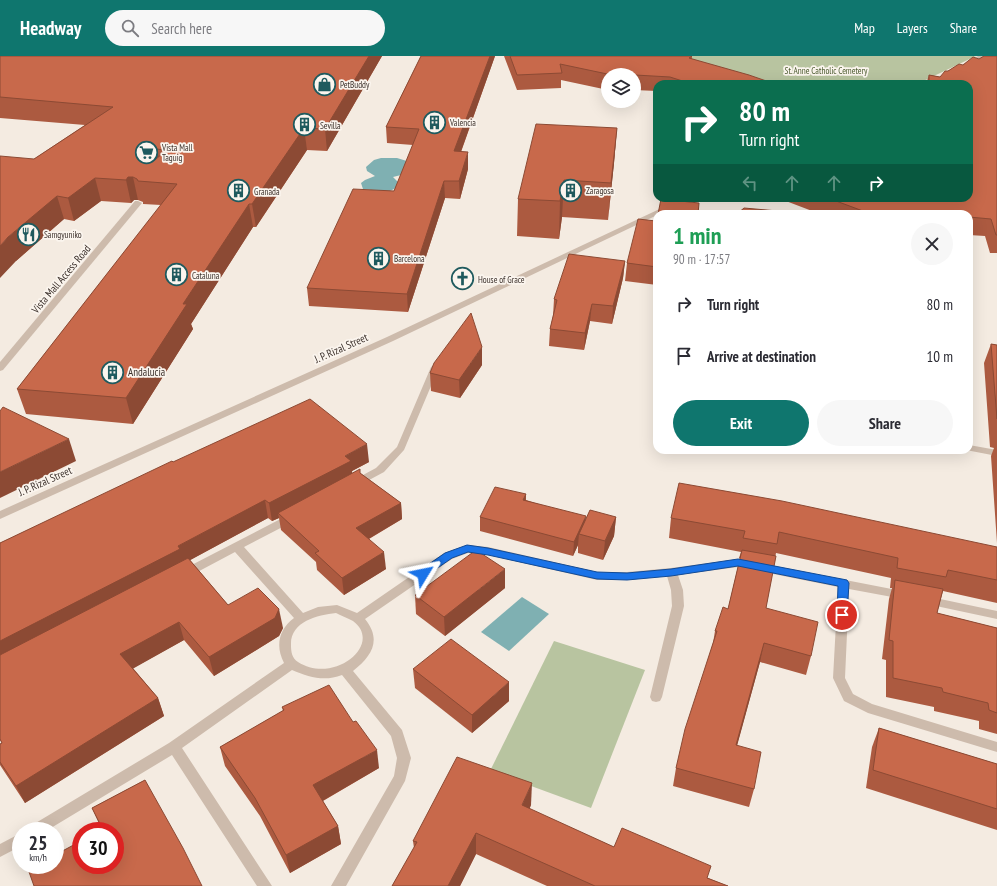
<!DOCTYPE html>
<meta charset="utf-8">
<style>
body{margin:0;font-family:"PT Sans Narrow",sans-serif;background:#f7f7f7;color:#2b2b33;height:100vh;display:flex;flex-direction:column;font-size:15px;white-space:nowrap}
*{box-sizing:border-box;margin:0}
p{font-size:13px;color:#7c7c81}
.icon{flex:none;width:22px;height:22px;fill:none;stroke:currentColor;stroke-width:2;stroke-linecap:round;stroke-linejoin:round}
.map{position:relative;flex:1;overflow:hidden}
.drawer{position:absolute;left:653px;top:154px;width:320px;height:244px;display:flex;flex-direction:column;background:#fff;border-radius:12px;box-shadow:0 4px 16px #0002}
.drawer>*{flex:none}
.top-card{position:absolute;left:653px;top:24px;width:320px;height:122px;border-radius:12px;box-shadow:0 4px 16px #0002;background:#0b6e4f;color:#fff;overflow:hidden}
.tools{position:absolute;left:601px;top:12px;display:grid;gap:8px}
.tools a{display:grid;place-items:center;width:40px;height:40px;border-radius:50%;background:#fff;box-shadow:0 4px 16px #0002;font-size:20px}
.speed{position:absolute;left:12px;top:766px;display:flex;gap:8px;font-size:20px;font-weight:700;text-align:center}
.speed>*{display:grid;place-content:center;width:52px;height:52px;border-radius:50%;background:#fff;box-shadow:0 4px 16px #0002;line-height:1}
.speed small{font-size:10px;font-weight:400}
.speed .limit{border:6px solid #d22;background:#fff;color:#111}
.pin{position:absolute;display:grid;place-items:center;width:34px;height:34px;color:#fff;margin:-17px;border:2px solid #fff;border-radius:50%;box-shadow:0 1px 4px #0007}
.me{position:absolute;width:44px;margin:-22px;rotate:55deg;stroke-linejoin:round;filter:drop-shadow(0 0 3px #0008)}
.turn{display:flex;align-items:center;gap:14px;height:84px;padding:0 20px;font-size:18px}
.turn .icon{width:52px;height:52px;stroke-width:2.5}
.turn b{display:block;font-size:28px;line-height:34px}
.lanes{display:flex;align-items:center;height:38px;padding:0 20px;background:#0003;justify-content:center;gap:20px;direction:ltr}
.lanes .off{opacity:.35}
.round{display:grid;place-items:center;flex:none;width:42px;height:42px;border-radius:21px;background:#f7f7f7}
.headline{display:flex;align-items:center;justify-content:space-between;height:68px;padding:0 20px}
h1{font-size:24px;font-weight:800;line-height:30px;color:#1e9e55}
.button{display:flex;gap:8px;margin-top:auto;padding:8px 20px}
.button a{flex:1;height:46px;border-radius:24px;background:#0f766e;color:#fff;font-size:16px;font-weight:800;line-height:46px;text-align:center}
.button a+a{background:#f7f7f7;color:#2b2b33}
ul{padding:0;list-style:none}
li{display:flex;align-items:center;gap:12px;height:52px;padding:0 20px}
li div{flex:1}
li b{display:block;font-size:15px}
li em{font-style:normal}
header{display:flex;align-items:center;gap:24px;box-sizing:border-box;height:56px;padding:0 20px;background:#0f766e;color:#fff}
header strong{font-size:19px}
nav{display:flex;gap:22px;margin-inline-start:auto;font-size:14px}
.search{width:280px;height:36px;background:#f7f7f7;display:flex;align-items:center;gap:10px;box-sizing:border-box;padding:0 14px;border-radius:22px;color:#7c7c81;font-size:15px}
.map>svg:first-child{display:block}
.green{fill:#b8c4a0}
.water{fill:#7fb0b2}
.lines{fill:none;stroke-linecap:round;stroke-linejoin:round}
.minor{fill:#cdbbac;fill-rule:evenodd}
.tertiary{fill:#cdbbac;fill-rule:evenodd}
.wall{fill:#ac5a40}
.shaded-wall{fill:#8c4a34}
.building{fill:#c8694b;stroke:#8c4a34;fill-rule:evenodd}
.route{fill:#1a73e8;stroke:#114b97}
.labels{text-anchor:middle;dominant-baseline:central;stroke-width:3.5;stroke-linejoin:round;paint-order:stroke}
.far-park-label{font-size:9px;fill:#4a5a2e;stroke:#fbf5ee}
.far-poi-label{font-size:9px;fill:#3b302b;stroke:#fbf5ee;text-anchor:start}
.street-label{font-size:11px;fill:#3b302b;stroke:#fbf5ee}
.poi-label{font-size:11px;fill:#3b302b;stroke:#fbf5ee;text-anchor:start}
</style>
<header>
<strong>Headway</strong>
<div class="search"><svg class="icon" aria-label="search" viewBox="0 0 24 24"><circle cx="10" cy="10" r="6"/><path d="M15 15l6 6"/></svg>Search here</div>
<nav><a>Map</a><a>Layers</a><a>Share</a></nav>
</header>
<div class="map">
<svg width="997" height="830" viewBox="0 0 997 830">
<rect width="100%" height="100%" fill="#f4ebe1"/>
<!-- green -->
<g class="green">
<path d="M 663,0 L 976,0 L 917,28 L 747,28 Z"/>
<path d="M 554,585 L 645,614 L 591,752 L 490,715 Z"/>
</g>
<!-- water -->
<g class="water">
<path d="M 381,102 L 397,102 L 410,106 L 405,118 L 393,121 L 399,127 L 398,131 L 388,136 L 363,133 L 361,127 L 365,124 L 375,120 L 367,115 L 366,111 L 374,104 Z"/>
<path d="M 522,541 L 549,558 L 509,595 L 481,576 Z"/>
</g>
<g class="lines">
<!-- minor -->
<g class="minor">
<path d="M 435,308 L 439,311 L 404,394 L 384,416 L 358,430 L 350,430 L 349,428 L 350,426 L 376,412 L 397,391 L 431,311 Z"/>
<path d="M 969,389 L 997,394 L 997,400 L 966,394 L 969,394 Z"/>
<path d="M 292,457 L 296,458 L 297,461 L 296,464 L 244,491 L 303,557 L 318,551 L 337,549 L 357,557 L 444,497 L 467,489 L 488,491 L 597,516 L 627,516 L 671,512 L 738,503 L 907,536 L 909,539 L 907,542 L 903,543 L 849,533 L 845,622 L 853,638 L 872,648 L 997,686 L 997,696 L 868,657 L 844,645 L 833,622 L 838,531 L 738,511 L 678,519 L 683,534 L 684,550 L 662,641 L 660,645 L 656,646 L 652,645 L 650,641 L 672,550 L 671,534 L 667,520 L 627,524 L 597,524 L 488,499 L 468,497 L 452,503 L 365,563 C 382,584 372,600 353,615 L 402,674 L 411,702 L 405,725 L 346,830 L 331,830 L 394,720 L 397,702 L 391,680 L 342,619 C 324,626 309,621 292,614 L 182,692 L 272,830 L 257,830 L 172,699 L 46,775 L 27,775 L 29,771 L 169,687 L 284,607 C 275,590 279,573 294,562 L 235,496 L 188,521 L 180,521 L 178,518 L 180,515 ZM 336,557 C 341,560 348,562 353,565 C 384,588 334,629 298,606 C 292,602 291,596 291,589 C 290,566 317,559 336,557 Z"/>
<path d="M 926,540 L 997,555 L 997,563 L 922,547 L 920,544 L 922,541 Z"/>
<path d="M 21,777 L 21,790 L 0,801 L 0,788 Z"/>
</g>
<!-- tertiary -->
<g class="tertiary">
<path d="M 978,0 L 985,0 L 968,9 L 963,8 Z"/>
<path d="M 683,142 L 693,142 L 393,285 L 0,463 L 0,455 L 387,281 Z"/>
<path d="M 135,145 L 138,145 L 142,147 L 3,314 L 0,315 L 0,306 Z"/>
</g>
</g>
<!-- wall -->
<g class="wall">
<path d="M 0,0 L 382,0 L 327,95 L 307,94 L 256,171 L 253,171 L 191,268 L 193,273 L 133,368 L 26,358 L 17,333 L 161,149 L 143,148 L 143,146 L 138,144 L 134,144 L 131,147 L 101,145 L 74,165 L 64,163 L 16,205 L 34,103 L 85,69 L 0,62 Z"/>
<path d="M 421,0 L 495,0 L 461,96 L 468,113 L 460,143 L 445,142 L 408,256 L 309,250 L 307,232 L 394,135 L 413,89 L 387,87 L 386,71 Z"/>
<path d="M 504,0 L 692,0 L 692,3 L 775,28 L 657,28 L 657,35 L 634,34 L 634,19 L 608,19 L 608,34 L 561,24 L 561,32 L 517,34 Z"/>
<path d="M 997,0 L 997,197 L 990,197 L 985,180 L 969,179 L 969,158 L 820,158 L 778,142 L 969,142 L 969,28 L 926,28 L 929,19 L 940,21 L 948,15 L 979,3 Z"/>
<path d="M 617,72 L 614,107 L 608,164 L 562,161 L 559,183 L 517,180 L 518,143 Z"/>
<path d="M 657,163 L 657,229 L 625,225 L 627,207 L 656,165 Z"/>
<path d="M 625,205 L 623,222 L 612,268 L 590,265 L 584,294 L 549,290 L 550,273 L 553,260 L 554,243 Z"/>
<path d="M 991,288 L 997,289 L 997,487 L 991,400 L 994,392 L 990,391 L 984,307 Z"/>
<path d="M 482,309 L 460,342 L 431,335 L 430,317 Z"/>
<path d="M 173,406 L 369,406 L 352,415 L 352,417 L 360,417 L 401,447 L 402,463 L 369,483 L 386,513 L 344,539 L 317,514 L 316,506 L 281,474 L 279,462 L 272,465 L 268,462 L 190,504 L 228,549 L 283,572 L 279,580 L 214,620 L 184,584 L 133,612 L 158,642 L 164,660 L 25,747 L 0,709 L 0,688 L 2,687 L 0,684 L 0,487 Z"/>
<path d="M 526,438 L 526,444 L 586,464 L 616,461 L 614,480 L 603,504 L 578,497 L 578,489 L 573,500 L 480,475 L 480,461 Z"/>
<path d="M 671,462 L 997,491 L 997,547 L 943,535 L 937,557 L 997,572 L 997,678 L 979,673 L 979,665 L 934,655 L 934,651 L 886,641 L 886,604 L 882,603 L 889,543 L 892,532 L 890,532 L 891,522 L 776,497 L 766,552 L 811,600 L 806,619 L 760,606 L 737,689 L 754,733 L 749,751 L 673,730 L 676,712 L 713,587 L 715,575 L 728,553 L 740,502 L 739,502 L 741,496 L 669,482 Z"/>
<path d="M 505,532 L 445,580 L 416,558 L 415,539 Z"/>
<path d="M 413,613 L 509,645 L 472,677 L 415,632 Z"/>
<path d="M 282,651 L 379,712 L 323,745 L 338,770 L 341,788 L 290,817 L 260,760 L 225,710 L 220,691 L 283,655 Z"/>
<path d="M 879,672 L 997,708 L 997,774 L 866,732 L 872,691 Z"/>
<path d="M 145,724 L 102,774 L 92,752 Z"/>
<path d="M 531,749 L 529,753 L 614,791 L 708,822 L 728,830 L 547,830 L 476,798 L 460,830 L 392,830 L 414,792 L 413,785 Z"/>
</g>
<!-- shaded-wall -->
<g class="shaded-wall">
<path d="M 369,0 L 382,0 L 327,95 L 325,73 Z"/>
<path d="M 490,0 L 495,0 L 455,112 L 454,95 Z"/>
<path d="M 304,72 L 307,94 L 256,171 L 252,148 Z"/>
<path d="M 617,72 L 614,107 L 608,164 L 611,127 Z"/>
<path d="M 157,93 L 162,115 L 149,104 L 149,100 Z"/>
<path d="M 468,96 L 468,113 L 460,143 L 459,125 Z"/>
<path d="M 128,121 L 133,121 L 138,144 L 134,144 L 131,147 L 126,124 Z"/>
<path d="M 95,122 L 101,145 L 74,165 L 68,142 Z"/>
<path d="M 564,124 L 562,161 L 559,183 L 560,145 Z"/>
<path d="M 444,125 L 445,142 L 408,256 L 407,238 Z"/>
<path d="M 57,140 L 64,163 L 16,205 L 0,222 L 0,190 L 8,181 Z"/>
<path d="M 249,148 L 253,171 L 191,268 L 193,273 L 133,368 L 126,342 L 183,248 Z"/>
<path d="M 625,205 L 623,222 L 612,268 L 613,250 Z"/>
<path d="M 592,248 L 590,265 L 584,294 L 585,277 Z"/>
<path d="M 482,291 L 482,309 L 460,342 L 459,324 Z"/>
<path d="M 69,383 L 76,405 L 0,442 L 0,416 Z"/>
<path d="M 367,388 L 369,406 L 352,415 L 353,423 L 278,457 L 279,462 L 272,465 L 269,447 L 345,400 Z"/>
<path d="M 526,438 L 525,451 L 523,444 Z"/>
<path d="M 265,444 L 268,462 L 0,607 L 0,585 Z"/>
<path d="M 401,447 L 402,463 L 358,489 L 356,472 Z"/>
<path d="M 586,460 L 585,474 L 579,478 L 578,489 L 573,500 L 574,486 Z"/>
<path d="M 616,461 L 614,480 L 603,504 L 605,485 Z"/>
<path d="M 384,496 L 386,513 L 344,539 L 342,522 Z"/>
<path d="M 505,513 L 505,532 L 445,580 L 444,561 Z"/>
<path d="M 279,553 L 283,572 L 279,580 L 214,620 L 209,601 Z"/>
<path d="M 179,566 L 184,584 L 127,616 L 120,598 Z"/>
<path d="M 764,587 L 760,606 L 732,708 L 736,689 Z"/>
<path d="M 509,626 L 509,645 L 472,677 L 472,659 Z"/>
<path d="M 158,642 L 164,660 L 25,747 L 16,730 Z"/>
<path d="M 377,694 L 379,712 L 317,748 L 313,729 Z"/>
<path d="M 532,727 L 531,749 L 522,771 L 522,749 Z"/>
<path d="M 338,770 L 341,788 L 290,817 L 286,799 Z"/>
<path d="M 476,777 L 476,798 L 460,830 L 448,830 Z"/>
</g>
<!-- building -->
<g class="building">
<path d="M 0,0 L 369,0 L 325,73 L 304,72 L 252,148 L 249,148 L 183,248 L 187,248 L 126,342 L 17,333 L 177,128 L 138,125 L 137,123 L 133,121 L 128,121 L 126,124 L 95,122 L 68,142 L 57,140 L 8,181 L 0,190 L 0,100 L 34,103 L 113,51 L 0,41 ZM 157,93 L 164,94 L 164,96 L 155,104 L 149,104 L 149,100 Z"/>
<path d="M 421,0 L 490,0 L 454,95 L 468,96 L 459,125 L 444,125 L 407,238 L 307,232 L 353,133 L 394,135 L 419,73 L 386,71 Z"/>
<path d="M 510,0 L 692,0 L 689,2 L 749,19 L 775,28 L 692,28 L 670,21 L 618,18 L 617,19 L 612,19 L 560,8 L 562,17 L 517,19 Z"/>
<path d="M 984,0 L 997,0 L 997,179 L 996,179 L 991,163 L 969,161 L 969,158 L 871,158 L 828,142 L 969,142 L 969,28 L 929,28 L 929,19 L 940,21 L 945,15 L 948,15 L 959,8 L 963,9 L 973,1 L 979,3 Z"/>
<path d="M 536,68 L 617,72 L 611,127 L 564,124 L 560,145 L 518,143 Z"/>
<path d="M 661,143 L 699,147 L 698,158 L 658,158 Z"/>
<path d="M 744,152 L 811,158 L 737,158 Z"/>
<path d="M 638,163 L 656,165 L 657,163 L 657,211 L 627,207 Z"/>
<path d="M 569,198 L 625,205 L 613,250 L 592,248 L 585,277 L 550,273 L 557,244 L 554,243 Z"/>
<path d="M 471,257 L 482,291 L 459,324 L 430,317 L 434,307 Z"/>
<path d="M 991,288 L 997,289 L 997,363 Z"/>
<path d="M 310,343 L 367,388 L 345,400 L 351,405 L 269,447 L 265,444 L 178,490 L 180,493 L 0,585 L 0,487 L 172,405 L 173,406 Z"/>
<path d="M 3,351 L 69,383 L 0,416 L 0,355 Z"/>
<path d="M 360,413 L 360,417 L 401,447 L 356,472 L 384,496 L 342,522 L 315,497 L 319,495 L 278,457 Z"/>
<path d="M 679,427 L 782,445 L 997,491 L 997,524 L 948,514 L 946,521 L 897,512 L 898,502 L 779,476 L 777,488 L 743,482 L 745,475 L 671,462 Z"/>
<path d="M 495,431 L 526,438 L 523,444 L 586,460 L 574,486 L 480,461 Z"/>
<path d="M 590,454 L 616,461 L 605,485 L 579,478 Z"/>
<path d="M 476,494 L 505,513 L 444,561 L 415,539 Z"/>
<path d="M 742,494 L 776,500 L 766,552 L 818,566 L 811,600 L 764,587 L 736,689 L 761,696 L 754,733 L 676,712 L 685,673 L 717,575 L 715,575 L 723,551 L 728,553 Z"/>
<path d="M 188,502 L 228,549 L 258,532 L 279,553 L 275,562 L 209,601 L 179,566 L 120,598 L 158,642 L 16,730 L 0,706 L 0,688 L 2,687 L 0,683 L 0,599 Z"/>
<path d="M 895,524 L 943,533 L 937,557 L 997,572 L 997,657 L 989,654 L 988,647 L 943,636 L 942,632 L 893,622 L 893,585 L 889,584 Z"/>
<path d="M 451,583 L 509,626 L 472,659 L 413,613 Z"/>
<path d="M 329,629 L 353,666 L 356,665 L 377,694 L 313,729 L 338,770 L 286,799 L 255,742 L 220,691 L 284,654 L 282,651 Z"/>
<path d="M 879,672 L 997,708 L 997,753 L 873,714 Z"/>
<path d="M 457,701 L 532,727 L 522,749 L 614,791 L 622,772 L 711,810 L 707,822 L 728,830 L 595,830 L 476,777 L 448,830 L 392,830 L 417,786 L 413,785 Z"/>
<path d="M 145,724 L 183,792 L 202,830 L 34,830 L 28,813 L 36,809 L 55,809 L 55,799 L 81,785 L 81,809 L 115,809 L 115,775 L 101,775 L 103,774 L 92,752 Z"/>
</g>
<!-- route -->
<path class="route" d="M 467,489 L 488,492 L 597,516 L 627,517 L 671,513 L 738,503 L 847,524 L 849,527 L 847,559 L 846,562 L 838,562 L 837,559 L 838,530 L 738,510 L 671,520 L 627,524 L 597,523 L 488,499 L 468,496 L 452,502 L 426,520 L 419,520 L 418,518 L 419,515 L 445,497 Z"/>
<!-- icons -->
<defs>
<symbol id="shop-ring" viewBox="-11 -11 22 22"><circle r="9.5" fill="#fbf5ee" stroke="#1f5a5e" stroke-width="1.5"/><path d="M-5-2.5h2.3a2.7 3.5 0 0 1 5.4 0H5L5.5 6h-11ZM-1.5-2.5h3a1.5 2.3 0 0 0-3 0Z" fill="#1f5a5e"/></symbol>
<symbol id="building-ring" viewBox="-11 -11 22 22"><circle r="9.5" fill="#fbf5ee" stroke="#1f5a5e" stroke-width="1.5"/><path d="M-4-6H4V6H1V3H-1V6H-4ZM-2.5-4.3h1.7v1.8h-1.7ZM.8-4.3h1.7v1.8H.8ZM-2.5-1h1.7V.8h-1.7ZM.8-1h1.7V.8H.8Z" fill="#1f5a5e"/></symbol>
<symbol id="supermarket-ring" viewBox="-11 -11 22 22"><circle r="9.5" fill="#fbf5ee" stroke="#1f5a5e" stroke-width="1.5"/><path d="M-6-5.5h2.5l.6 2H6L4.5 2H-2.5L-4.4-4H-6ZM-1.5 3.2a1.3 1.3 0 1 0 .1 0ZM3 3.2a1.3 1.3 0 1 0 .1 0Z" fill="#1f5a5e"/></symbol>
<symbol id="restaurant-ring" viewBox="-11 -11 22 22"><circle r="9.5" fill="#fbf5ee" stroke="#1f5a5e" stroke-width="1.5"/><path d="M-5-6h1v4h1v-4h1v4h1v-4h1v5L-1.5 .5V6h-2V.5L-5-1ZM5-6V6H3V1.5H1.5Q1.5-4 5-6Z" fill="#1f5a5e"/></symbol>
<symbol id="church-ring" viewBox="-11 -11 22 22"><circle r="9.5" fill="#fbf5ee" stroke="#1f5a5e" stroke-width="1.5"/><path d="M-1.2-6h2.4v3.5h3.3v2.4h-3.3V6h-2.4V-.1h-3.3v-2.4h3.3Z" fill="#1f5a5e"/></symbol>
</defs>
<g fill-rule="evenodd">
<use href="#shop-ring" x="312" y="16" width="25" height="25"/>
<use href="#building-ring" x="422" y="54" width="25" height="25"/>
<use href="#building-ring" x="292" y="56" width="25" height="25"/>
<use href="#supermarket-ring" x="134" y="84" width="25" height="25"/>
<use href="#building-ring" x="558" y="122" width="25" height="25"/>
<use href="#building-ring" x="226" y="122" width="25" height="25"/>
<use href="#restaurant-ring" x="16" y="166" width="25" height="25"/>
<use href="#building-ring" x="366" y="190" width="25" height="25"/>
<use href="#building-ring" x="164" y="206" width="25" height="25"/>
<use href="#church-ring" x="450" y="210" width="25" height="25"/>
<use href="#building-ring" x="100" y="304" width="25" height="25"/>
</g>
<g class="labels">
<!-- far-park labels -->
<g class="far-park-label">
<text x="826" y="14">St. Anne Catholic Cemetery</text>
</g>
<!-- far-poi labels -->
<g class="far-poi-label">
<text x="340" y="28">PetBuddy</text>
<text x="450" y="66">Valencia</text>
<text x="320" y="69">Sevilla</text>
<text x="162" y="91">Vista Mall<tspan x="162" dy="10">Taguig</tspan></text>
<text x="586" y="134">Zaragosa</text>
<text x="254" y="135">Granada</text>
<text x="44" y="178">Samgyuniko</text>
<text x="394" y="202">Barcelona</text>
<text x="192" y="219">Cataluna</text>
<text x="478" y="223">House of Grace</text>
</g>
<!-- street labels -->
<g class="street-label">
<text transform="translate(61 223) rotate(-50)">Vista Mall Access Road</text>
<text transform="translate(341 292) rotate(-24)">J. P. Rizal Street</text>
<text transform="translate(45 425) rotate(-24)">J. P. Rizal Street</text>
</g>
<!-- poi labels -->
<g class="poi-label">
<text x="128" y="316">Andalucia</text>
</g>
</g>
</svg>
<div class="tools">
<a><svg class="icon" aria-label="layers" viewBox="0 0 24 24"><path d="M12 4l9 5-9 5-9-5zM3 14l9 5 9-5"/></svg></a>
</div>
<div class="speed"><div>25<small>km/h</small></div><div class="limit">30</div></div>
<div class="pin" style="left:842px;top:559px;background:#d93025"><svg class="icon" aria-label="arrive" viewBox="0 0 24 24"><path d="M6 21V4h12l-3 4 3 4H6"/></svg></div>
<svg class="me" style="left:423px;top:518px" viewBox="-20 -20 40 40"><path d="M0-17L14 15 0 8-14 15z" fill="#1a73e8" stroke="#fff" stroke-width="4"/></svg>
<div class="top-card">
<div class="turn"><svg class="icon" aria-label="right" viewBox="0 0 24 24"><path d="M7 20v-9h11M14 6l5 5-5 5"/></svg><div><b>80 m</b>Turn right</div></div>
<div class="lanes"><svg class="icon off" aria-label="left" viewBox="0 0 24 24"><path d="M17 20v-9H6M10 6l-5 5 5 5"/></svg><svg class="icon off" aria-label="ahead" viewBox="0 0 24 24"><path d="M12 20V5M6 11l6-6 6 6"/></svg><svg class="icon off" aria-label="ahead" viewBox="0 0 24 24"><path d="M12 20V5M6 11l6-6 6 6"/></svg><svg class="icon" aria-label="right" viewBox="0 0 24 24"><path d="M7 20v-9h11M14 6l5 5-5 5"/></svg></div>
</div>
<section class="drawer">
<div class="headline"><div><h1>1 min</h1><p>90 m · 17:57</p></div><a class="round"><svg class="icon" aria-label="close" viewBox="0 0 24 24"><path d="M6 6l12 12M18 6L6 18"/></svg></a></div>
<ul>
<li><svg class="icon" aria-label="right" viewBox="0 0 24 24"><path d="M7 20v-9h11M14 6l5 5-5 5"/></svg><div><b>Turn right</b></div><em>80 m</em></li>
<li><svg class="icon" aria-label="arrive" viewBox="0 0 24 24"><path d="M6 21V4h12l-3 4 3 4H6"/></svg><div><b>Arrive at destination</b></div><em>10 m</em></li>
</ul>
<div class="button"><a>Exit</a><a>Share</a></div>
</section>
</div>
